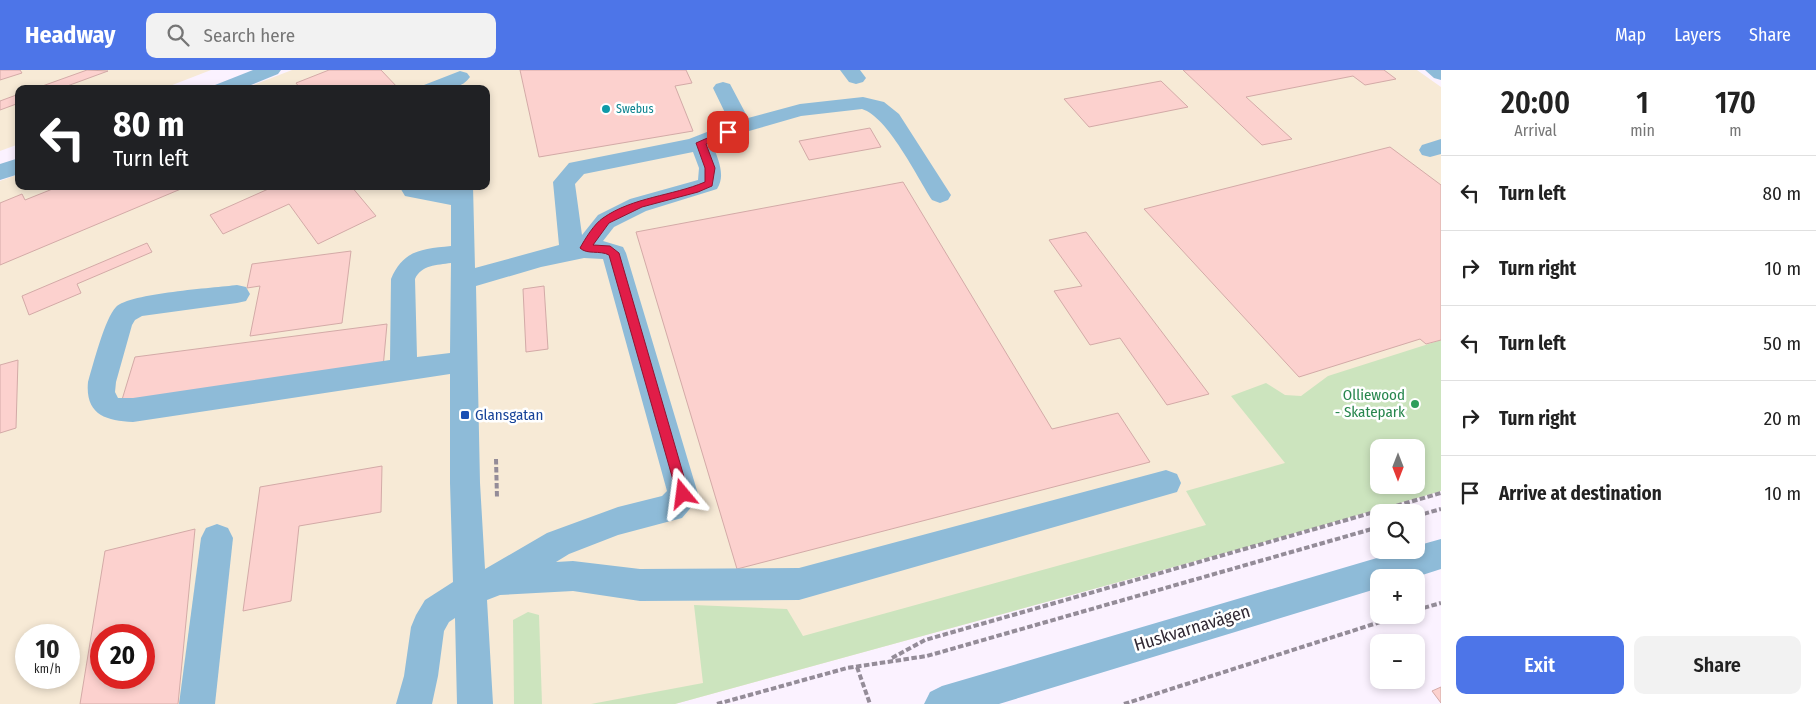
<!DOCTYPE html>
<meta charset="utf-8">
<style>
body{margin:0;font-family:"Fira Sans Condensed",sans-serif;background:#f2f2f2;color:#222;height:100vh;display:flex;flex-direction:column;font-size:19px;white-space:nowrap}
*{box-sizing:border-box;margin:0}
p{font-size:16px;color:#767676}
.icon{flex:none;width:28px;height:28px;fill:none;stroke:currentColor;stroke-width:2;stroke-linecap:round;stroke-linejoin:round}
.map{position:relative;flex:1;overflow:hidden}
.sheet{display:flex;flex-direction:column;background:#fff;width:375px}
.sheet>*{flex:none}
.hud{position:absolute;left:15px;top:15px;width:475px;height:105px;border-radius:10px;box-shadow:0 2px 8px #0003;background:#202124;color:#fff;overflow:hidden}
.needle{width:32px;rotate:180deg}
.controls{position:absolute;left:1370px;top:369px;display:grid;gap:10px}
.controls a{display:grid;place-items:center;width:55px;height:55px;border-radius:10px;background:#fff;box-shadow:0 2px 8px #0003;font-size:25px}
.speed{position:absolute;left:15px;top:554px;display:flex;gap:10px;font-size:25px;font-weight:700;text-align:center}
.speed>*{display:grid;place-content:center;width:65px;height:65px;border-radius:50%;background:#fff;box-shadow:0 2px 8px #0003;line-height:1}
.speed small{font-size:12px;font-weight:400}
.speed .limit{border:8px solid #d22;background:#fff;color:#111}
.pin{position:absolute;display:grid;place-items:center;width:42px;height:42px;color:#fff;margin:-21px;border-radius:10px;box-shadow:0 2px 8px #0006}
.me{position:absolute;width:55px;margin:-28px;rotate:344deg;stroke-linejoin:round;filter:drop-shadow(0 0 4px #0008)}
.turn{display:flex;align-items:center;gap:18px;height:105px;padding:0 15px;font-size:22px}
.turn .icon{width:65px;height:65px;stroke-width:2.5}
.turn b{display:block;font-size:35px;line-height:42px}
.eta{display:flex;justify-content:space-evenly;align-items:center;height:85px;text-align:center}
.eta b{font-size:30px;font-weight:600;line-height:35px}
.button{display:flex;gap:10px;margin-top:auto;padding:10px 15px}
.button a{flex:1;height:58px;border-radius:10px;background:#4d75e8;color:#fff;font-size:20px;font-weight:600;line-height:58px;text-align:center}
.button a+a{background:#f2f2f2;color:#222}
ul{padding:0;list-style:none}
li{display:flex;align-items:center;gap:15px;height:75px;padding:0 15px;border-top:1px solid #e0e0e0}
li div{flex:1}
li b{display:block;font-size:19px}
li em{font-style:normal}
header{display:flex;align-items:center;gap:30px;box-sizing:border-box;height:70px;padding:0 25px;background:#4d75e8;color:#fff}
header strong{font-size:24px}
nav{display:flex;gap:28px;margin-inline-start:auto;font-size:18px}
.search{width:350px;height:45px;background:#f2f2f2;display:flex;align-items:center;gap:12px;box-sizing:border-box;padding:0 18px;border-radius:10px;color:#767676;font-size:19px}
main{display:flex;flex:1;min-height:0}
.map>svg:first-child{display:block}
.commercial{fill:#f7ead6;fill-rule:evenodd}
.green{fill:#cce4be;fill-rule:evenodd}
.building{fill:#fcd1ce;stroke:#d3aaa7;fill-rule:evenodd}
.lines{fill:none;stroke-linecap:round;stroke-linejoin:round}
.path{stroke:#948c98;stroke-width:4;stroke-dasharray:5.5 2.5;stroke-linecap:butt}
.minor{fill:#8ebbd8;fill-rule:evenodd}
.route{fill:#e11d48;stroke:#92132f}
.culture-dot{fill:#0f9aa8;stroke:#fff;stroke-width:2}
.leisure-dot{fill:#2e9e5b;stroke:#fff;stroke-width:2}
.transit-dot{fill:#1a4fb4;stroke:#fff;stroke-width:2}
.labels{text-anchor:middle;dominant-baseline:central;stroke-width:5;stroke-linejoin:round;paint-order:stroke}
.far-culture-label{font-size:12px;fill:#0d838f;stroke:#fff;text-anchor:start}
.leisure-label{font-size:15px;fill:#27864d;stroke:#fff;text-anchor:end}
.transit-label{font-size:15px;fill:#164399;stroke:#fff;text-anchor:start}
.near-street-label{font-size:18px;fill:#312934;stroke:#fff}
</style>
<header>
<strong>Headway</strong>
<div class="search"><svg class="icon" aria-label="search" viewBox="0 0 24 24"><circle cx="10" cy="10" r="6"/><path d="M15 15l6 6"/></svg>Search here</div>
<nav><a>Map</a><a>Layers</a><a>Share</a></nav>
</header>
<main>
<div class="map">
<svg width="1441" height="634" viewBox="0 0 1441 634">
<rect width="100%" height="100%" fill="#fbf2ff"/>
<!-- commercial -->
<g class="commercial">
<path d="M 0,0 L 211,0 L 162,19 L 19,19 L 19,74 L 0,81 Z"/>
<path d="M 292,0 L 1417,0 L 1441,17 L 1441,421 L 1250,476 L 675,634 L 0,634 L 0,111 L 19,104 L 19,116 L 486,116 L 486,19 L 243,19 ZM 1379,378 L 1416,378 L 1416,415 L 1379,415 ZM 26,565 L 69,565 L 69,608 L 26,608 ZM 101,565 L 144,565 L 144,608 L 101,608 Z"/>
</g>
<!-- green -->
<g class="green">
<path d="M 1441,270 L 1441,421 L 1250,476 L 675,634 L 591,634 L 703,613 L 694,535 L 787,539 L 803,566 L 1206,455 L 1186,421 L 1285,393 L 1231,326 L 1266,313 L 1285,325 L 1301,326 L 1328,306 ZM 1379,378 L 1416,378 L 1416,415 L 1379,415 Z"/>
<path d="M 528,542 L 539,545 L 542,634 L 514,634 L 513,550 Z"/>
</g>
<!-- building -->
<g class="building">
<path d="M 0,0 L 20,0 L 22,3 L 0,10 Z"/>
<path d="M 87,0 L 108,1 L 59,19 L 34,19 Z"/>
<path d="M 329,0 L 381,0 L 399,19 L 294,19 L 299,17 L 296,13 Z"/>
<path d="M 520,0 L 686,0 L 692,13 L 675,16 L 693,61 L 539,87 Z"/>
<path d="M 1183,0 L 1384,0 L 1396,9 L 1365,15 L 1353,6 L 1246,27 L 1292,69 L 1262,75 Z"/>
<path d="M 1161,11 L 1188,37 L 1089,57 L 1064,29 Z"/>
<path d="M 19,24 L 19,33 L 0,40 L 0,31 Z"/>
<path d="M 870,58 L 881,77 L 809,90 L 799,71 Z"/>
<path d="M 1390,77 L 1441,115 L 1441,270 L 1426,274 L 1420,269 L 1299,307 L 1144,139 Z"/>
<path d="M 903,112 L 1052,359 L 1118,343 L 1150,392 L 737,499 L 636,162 Z"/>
<path d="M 60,116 L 188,116 L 0,195 L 0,133 L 22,124 L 25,130 Z"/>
<path d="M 275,116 L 351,116 L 376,146 L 318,174 L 289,134 L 223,164 L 210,145 Z"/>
<path d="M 1086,162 L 1209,324 L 1167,335 L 1120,268 L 1090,275 L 1054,221 L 1082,216 L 1049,170 Z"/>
<path d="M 147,173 L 152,182 L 77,214 L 81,223 L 29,245 L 22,226 Z"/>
<path d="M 351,181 L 342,253 L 250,266 L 260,216 L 247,218 L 252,194 Z"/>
<path d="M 544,216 L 548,279 L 526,282 L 523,219 Z"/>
<path d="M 387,254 L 383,298 L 121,333 L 135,287 Z"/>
<path d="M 18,290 L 16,358 L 0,363 L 0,295 Z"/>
<path d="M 382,396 L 381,442 L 299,456 L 291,531 L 243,541 L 260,417 Z"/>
<path d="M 195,459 L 178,634 L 80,634 L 105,481 ZM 101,565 L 144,565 L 144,608 L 101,608 Z"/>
<path d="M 1441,617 L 1441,633 L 1432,621 Z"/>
</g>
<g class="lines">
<!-- path -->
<g class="path">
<path d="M 496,389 L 497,428"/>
<path d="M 1416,446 L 1441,439"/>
<path d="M 1416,540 L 1441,533"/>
<path d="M 892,588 L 925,570 L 1441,423"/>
<path d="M 857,597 L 870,634"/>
<path d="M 717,634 L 847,598 L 927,586 L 1379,457"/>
<path d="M 1124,634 L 1402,545"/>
</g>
<!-- minor -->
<g class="minor">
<path d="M 253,0 L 281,0 L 278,4 L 241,19 L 212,19 L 215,15 Z"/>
<path d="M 840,0 L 860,0 L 866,8 L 863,12 L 856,14 L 849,12 Z"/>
<path d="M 1425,0 L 1441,0 L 1441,10 L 1434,8 Z"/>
<path d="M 460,1 L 467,3 L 470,7 C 460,22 437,19 421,19 L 424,15 Z"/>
<path d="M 723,12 L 730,14 L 748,48 L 800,34 L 863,27 L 884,32 L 899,44 L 951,125 L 948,130 L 940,133 L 932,130 C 917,107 888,47 862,39 L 801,46 L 749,61 L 713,75 C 718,90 726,105 717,119 L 646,141 L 614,157 L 603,171 L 623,177 L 626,183 L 698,424 L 694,434 L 682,448 L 618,465 L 569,484 L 556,492 L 573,491 L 640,499 L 799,498 L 1166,400 L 1177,404 L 1181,413 L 1177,422 L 799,530 L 640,531 L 573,521 L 500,525 L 487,530 L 493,634 L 457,634 L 455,548 L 449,552 L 444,561 L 438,606 L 432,634 L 396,634 L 404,606 L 411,557 L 416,545 L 425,530 L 453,512 L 450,413 L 450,304 L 133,352 C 105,351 85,344 88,312 C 93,295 105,248 116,237 C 130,223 214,218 237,215 L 246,217 L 250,224 L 246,231 L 237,233 L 142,246 L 135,250 L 132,255 L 116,312 L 115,322 L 118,328 L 133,328 L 390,290 L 391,209 C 403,180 422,179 451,176 L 451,135 L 405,126 L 399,116 L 432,116 L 451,119 L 451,116 L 473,116 L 475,198 L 559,175 L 553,112 L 569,93 L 689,69 L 730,53 L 713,18 L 716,14 ZM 693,82 L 699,98 L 698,110 L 630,129 L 598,145 L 582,165 L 575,114 L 584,104 ZM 584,188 L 603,189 L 667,421 L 662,426 L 618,437 L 547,463 L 485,499 L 480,413 L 476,216 L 541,197 ZM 451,193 L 450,283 L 417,287 L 415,209 C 421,195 437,195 451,193 Z"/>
<path d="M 1441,69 L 1441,84 L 1430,87 L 1422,85 L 1419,80 L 1422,75 Z"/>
<path d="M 19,88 L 19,104 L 0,110 L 0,94 Z"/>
<path d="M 217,454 L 228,458 L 233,468 L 215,634 L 179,634 L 201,468 L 206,458 Z"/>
<path d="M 1441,469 L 1441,499 L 1413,508 L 1379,508 L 1379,518 L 999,634 L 924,634 L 930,622 L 942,616 L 1404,480 L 1416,480 L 1416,476 Z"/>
</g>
</g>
<!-- route -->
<path class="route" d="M 728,59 L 733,62 L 732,64 L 706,74 L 715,98 L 712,116 L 698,122 L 642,137 L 609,153 L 593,175 L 610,176 L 619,183 L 689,424 L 688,428 L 683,430 L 679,428 L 677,424 L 609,185 C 600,180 587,185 580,178 C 585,169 594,154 603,148 C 633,127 672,126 705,112 L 705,98 L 696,73 Z"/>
<!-- markers -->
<circle class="culture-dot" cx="606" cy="39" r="5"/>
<circle class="leisure-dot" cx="1415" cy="334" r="5"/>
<rect class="transit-dot" x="460" y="340" width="10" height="10" rx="2.5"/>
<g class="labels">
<!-- far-culture labels -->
<g class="far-culture-label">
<text x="616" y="39">Swebus</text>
</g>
<!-- leisure labels -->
<g class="leisure-label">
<text x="1405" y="325">Olliewood<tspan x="1405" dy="17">- Skatepark</tspan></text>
</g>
<!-- transit labels -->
<g class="transit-label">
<text x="475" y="345">Glansgatan</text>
</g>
<!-- near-street labels -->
<g class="near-street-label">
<text transform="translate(1192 558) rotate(-17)">Huskvarnavägen</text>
</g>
</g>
</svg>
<div class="controls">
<a><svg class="needle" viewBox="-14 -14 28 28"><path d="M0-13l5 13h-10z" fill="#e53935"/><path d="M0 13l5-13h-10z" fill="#767676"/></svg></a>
<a><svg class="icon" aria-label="search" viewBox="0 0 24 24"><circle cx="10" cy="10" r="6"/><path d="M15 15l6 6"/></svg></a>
<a>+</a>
<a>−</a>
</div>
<div class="speed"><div>10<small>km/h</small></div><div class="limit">20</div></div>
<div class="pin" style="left:728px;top:62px;background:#d93025"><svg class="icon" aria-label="arrive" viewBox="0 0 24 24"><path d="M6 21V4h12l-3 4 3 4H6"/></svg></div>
<svg class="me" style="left:683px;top:424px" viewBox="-20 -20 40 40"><path d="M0-17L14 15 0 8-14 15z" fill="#e11d48" stroke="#fff" stroke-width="4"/></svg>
<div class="hud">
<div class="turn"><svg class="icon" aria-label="left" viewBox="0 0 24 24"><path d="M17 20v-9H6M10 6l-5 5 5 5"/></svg><div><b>80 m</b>Turn left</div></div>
</div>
</div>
<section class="sheet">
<div class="eta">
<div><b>20:00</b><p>Arrival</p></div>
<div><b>1</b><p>min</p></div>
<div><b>170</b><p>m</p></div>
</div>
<ul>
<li><svg class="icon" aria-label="left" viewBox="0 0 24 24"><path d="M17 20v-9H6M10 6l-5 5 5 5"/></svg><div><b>Turn left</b></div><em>80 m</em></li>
<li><svg class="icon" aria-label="right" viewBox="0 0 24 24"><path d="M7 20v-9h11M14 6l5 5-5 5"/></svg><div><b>Turn right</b></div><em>10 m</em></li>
<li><svg class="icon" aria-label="left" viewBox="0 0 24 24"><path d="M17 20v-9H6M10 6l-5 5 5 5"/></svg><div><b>Turn left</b></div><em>50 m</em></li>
<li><svg class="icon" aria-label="right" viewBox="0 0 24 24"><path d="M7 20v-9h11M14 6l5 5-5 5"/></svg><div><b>Turn right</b></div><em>20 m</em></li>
<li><svg class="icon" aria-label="arrive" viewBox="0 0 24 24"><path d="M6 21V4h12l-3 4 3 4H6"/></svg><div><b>Arrive at destination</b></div><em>10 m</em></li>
</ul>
<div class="button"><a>Exit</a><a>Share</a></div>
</section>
</main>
